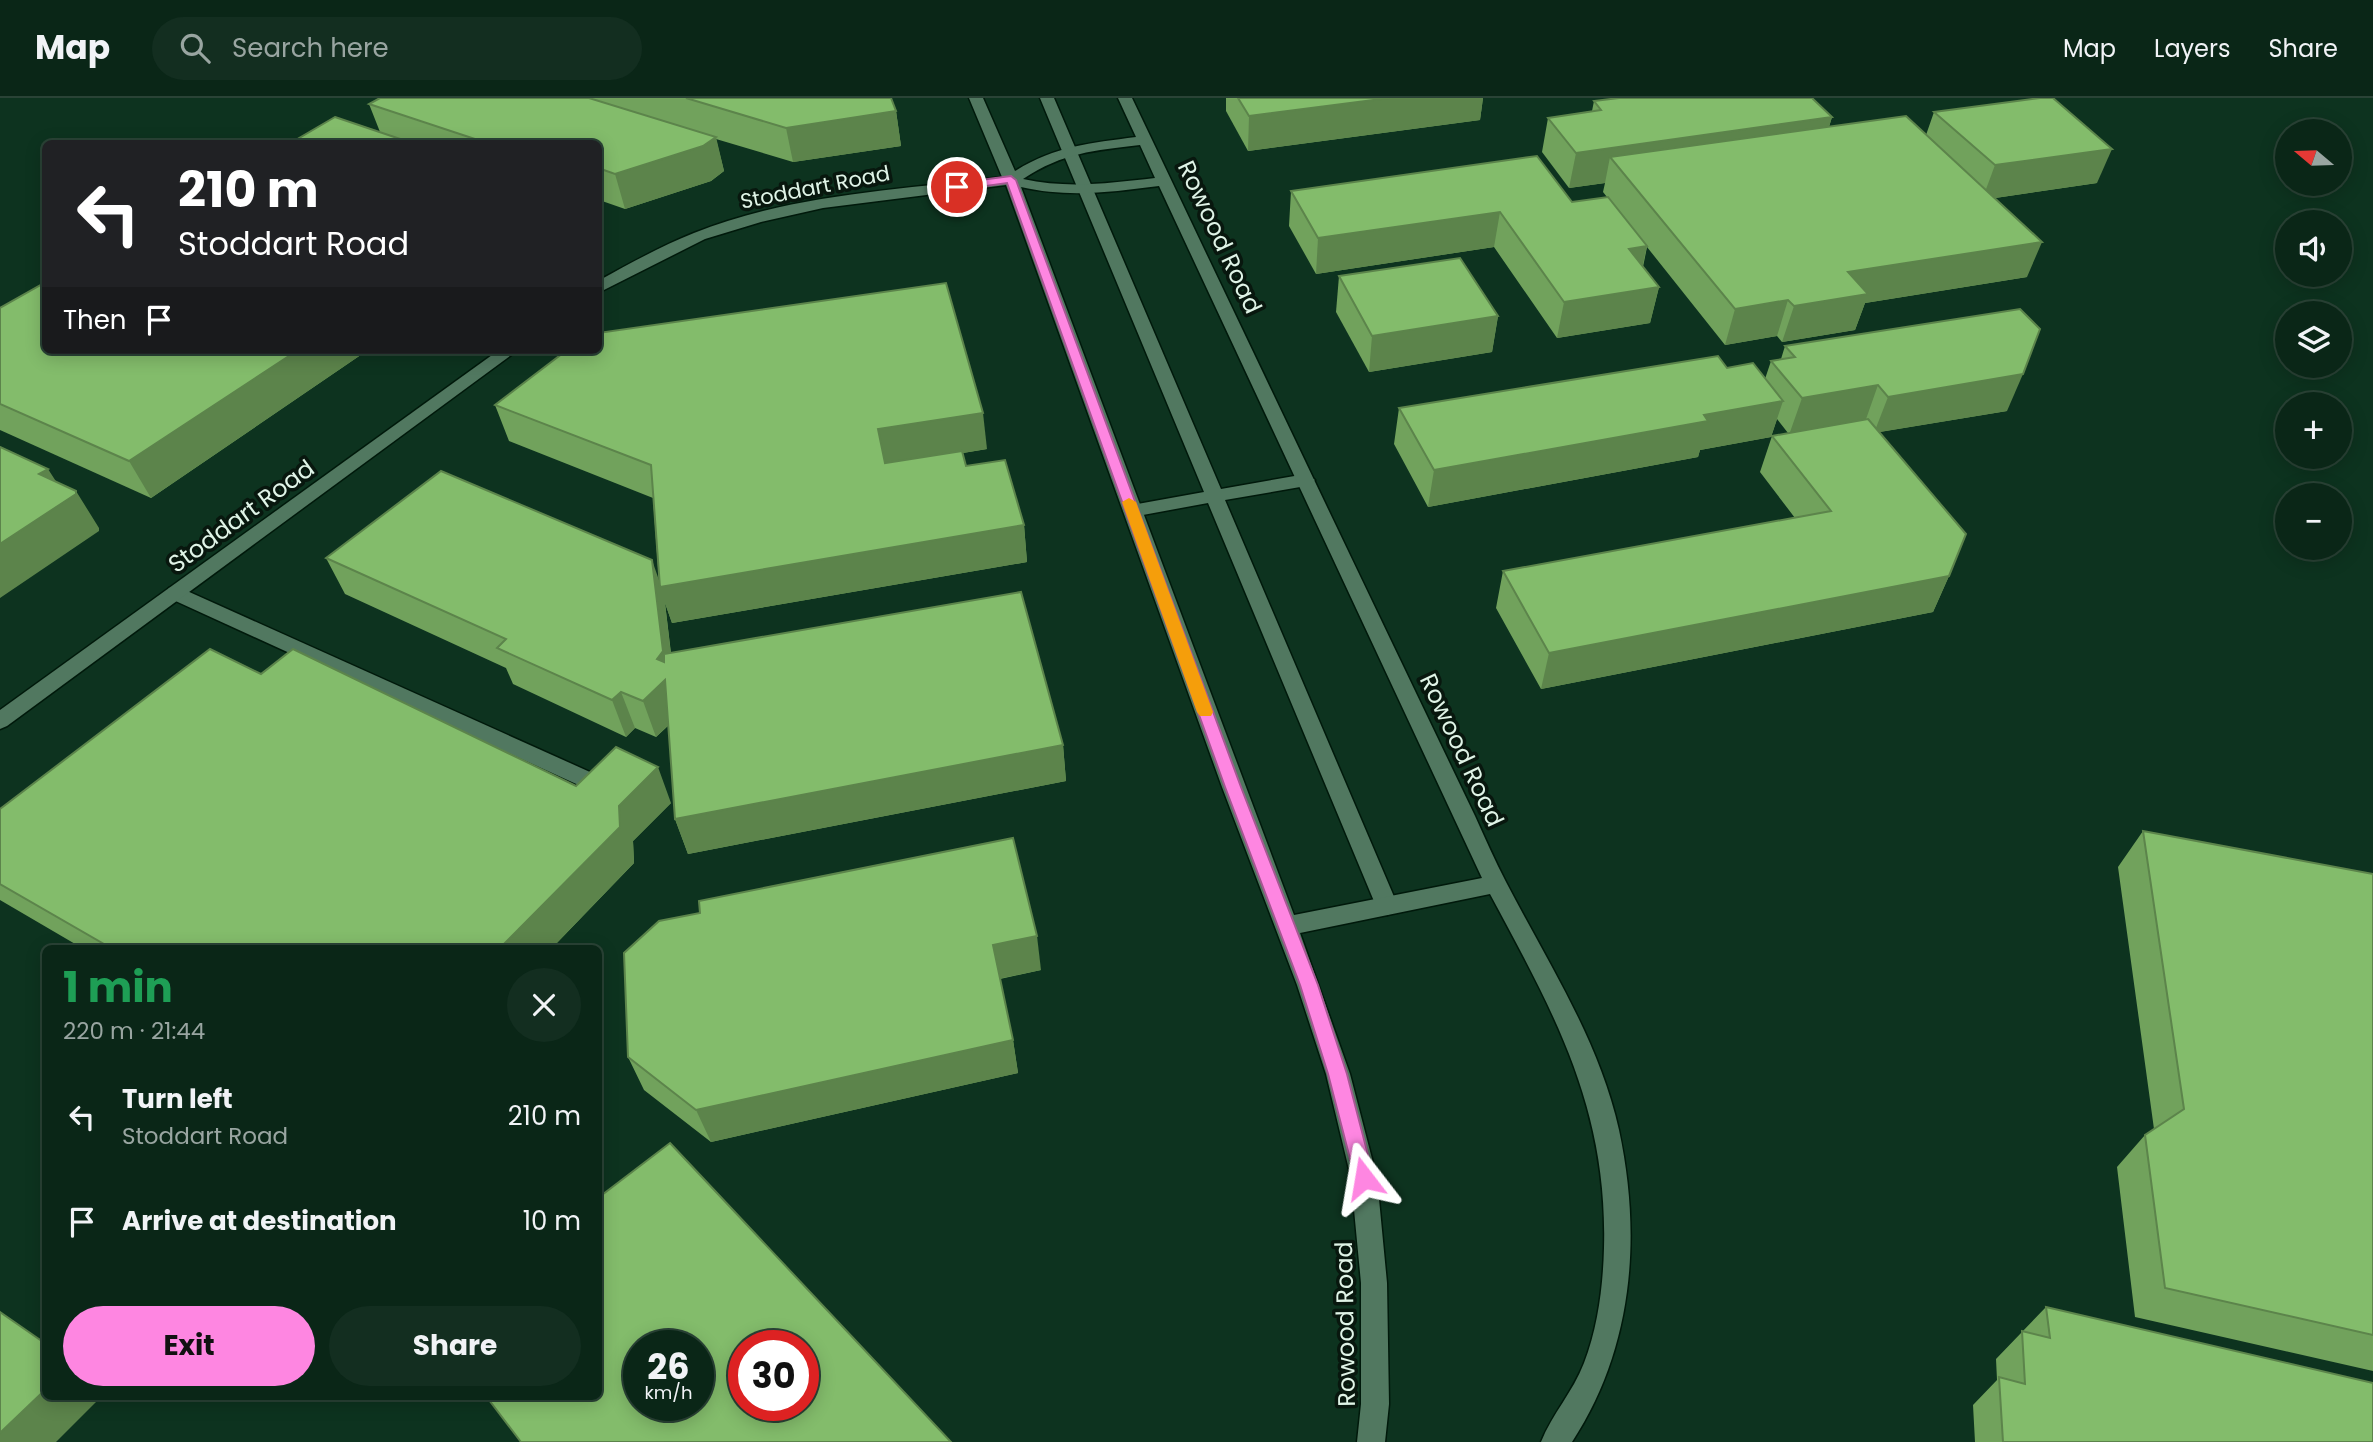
<!DOCTYPE html>
<meta charset="utf-8">
<style>
body{margin:0;font-family:Poppins,sans-serif;background:#132e20;color:#f1f3f6;height:100vh;display:flex;flex-direction:column;font-size:26px;white-space:nowrap}
*{box-sizing:border-box;margin:0}
p{font-size:23px;color:#99a5a1}
.icon{flex:none;width:38px;height:38px;fill:none;stroke:currentColor;stroke-width:2;stroke-linecap:round;stroke-linejoin:round}
.map{position:relative;flex:1;overflow:hidden}
.side{position:absolute;left:42px;top:847px;width:560px;height:455px;display:flex;flex-direction:column;background:#0a2617;border-radius:10px;box-shadow:0 4px 18px #0003,0 0 0 2px #2a4336}
.side>*{flex:none}
.banner{position:absolute;left:42px;top:42px;width:560px;height:214px;border-radius:10px;box-shadow:0 4px 18px #0003,0 0 0 2px #2a4336;background:#202124;color:#fff;overflow:hidden}
.needle{width:46px;rotate:289deg}
.fabs{position:absolute;left:2275px;top:21px;display:grid;gap:14px}
.fabs a{display:grid;place-items:center;width:77px;height:77px;border-radius:50%;background:#0a2617;box-shadow:0 4px 18px #0003,0 0 0 2px #2a4336;font-size:35px}
.speed{position:absolute;left:623px;top:1232px;display:flex;gap:14px;font-size:35px;font-weight:700;text-align:center}
.speed>*{display:grid;place-content:center;width:91px;height:91px;border-radius:50%;background:#0a2617;box-shadow:0 4px 18px #0003,0 0 0 2px #2a4336;line-height:1}
.speed small{font-size:18px;font-weight:400}
.speed .limit{border:10px solid #d22;background:#fff;color:#111}
.pin{position:absolute;display:grid;place-items:center;width:60px;height:60px;color:#fff;margin:-30px;border:4px solid #fff;border-radius:50%;box-shadow:0 2px 7px #0007}
.me{position:absolute;width:77px;margin:-38px;rotate:346deg;stroke-linejoin:round;filter:drop-shadow(0 0 5px #0008)}
.turn{display:flex;align-items:center;gap:24px;height:147px;padding:0 21px;font-size:32px}
.turn .icon{width:91px;height:91px;stroke-width:2.5}
.turn b{display:block;font-size:49px;line-height:60px}
.then{display:flex;align-items:center;height:66px;padding:0 21px;background:#0003;gap:14px;font-size:26px}
.round{display:grid;place-items:center;flex:none;width:74px;height:74px;border-radius:37px;background:#132e20}
.headline{display:flex;align-items:center;justify-content:space-between;height:119px;padding:0 21px}
h1{font-size:42px;font-weight:700;line-height:52px;color:#1e9e55}
.button{display:flex;gap:14px;margin-top:auto;padding:14px 21px}
.button a{flex:1;height:80px;border-radius:42px;background:#fe86e1;color:#111;font-size:28px;font-weight:700;line-height:80px;text-align:center}
.button a+a{background:#132e20;color:#f1f3f6}
ul{padding:0;list-style:none}
li{display:flex;align-items:center;gap:21px;height:105px;padding:0 21px}
li div{flex:1}
li b{display:block;font-size:26px}
li em{font-style:normal}
header{display:flex;align-items:center;gap:42px;box-sizing:border-box;height:98px;padding:0 35px;background:#0a2617;border-bottom:2px solid #2a4336}
header strong{font-size:33px}
nav{display:flex;gap:38px;margin-inline-start:auto;font-size:24px}
.search{width:490px;height:63px;background:#132e20;display:flex;align-items:center;gap:18px;box-sizing:border-box;padding:0 24px;border-radius:38px;color:#99a5a1;font-size:26px}
.map>svg:first-child{display:block}
.lines{fill:none;stroke-linecap:round;stroke-linejoin:round}
.lane-casing{stroke:#00190b;stroke-width:3}
.street-casing{stroke:#00190b;stroke-width:3}
.lane{fill:#517860;fill-rule:evenodd}
.street{fill:#517860;fill-rule:evenodd}
.wall{fill:#71a25c}
.shaded-wall{fill:#5c844b}
.building{fill:#83bc6b;stroke:#5c844b;stroke-width:2;fill-rule:evenodd}
.route{fill:#fe86e1;stroke:#a55792;stroke-width:2}
.slow{fill:#f59e0b}
.labels{text-anchor:middle;dominant-baseline:central;stroke-width:7;stroke-linejoin:round;paint-order:stroke}
.far-street-label{font-size:21px;fill:#e0f4e7;stroke:#08170e}
.street-label{font-size:24px;fill:#e0f4e7;stroke:#08170e}
</style>
<header>
<strong>Map</strong>
<div class="search"><svg class="icon" aria-label="search" viewBox="0 0 24 24"><circle cx="10" cy="10" r="6"/><path d="M15 15l6 6"/></svg>Search here</div>
<nav><a>Map</a><a>Layers</a><a>Share</a></nav>
</header>
<div class="map">
<svg width="2373" height="1344" viewBox="0 0 2373 1344">
<rect width="100%" height="100%" fill="#0d331f"/>
<g class="lines">
<defs>
<g id="lane">
<path d="M 1040,0 L 1054,0 L 1221,391 L 1306,376 L 1315,382 L 1306,388 L 1225,402 L 1398,808 L 1395,814 L 1387,817 L 1379,814 L 1376,808 L 1208,405 L 1132,419 L 1123,413 L 1132,407 L 1204,394 Z"/>
<path d="M 176,488 L 610,683 L 614,689 L 610,695 L 603,697 L 596,695 L 169,500 L 166,495 L 169,490 Z"/>
</g>
<g id="street">
<path d="M 969,0 L 983,0 L 1015,73 C 1055,48 1090,45 1136,39 L 1118,0 L 1132,0 C 1245,237 1360,479 1475,718 C 1485,740 1495,763 1506,784 C 1548,865 1599,942 1619,1032 C 1642,1139 1633,1251 1572,1344 L 1541,1344 C 1552,1316 1573,1294 1584,1265 C 1598,1229 1603,1188 1604,1150 C 1608,1010 1554,915 1490,796 L 1300,835 L 1350,976 L 1377,1080 L 1387,1185 L 1389,1306 L 1385,1344 L 1357,1344 L 1361,1306 L 1361,1185 L 1351,1080 L 1326,976 L 1297,887 L 1222,689 L 1006,87 L 823,110 L 761,124 L 705,141 L 598,195 L 598,183 C 629,166 661,148 694,135 C 790,96 900,92 1002,79 ZM 1140,47 L 1155,80 C 1110,85 1068,91 1023,81 C 1064,54 1093,53 1140,47 ZM 1159,88 L 1482,780 L 1294,817 L 1021,89 C 1068,100 1112,94 1159,88 Z"/>
<path d="M 499,252 L 518,252 L 7,628 L 0,631 L 0,612 Z"/>
</g>
</defs>
<!-- lane casing -->
<use href="#lane" class="lane-casing"/>
<!-- street casing -->
<use href="#street" class="street-casing"/>
<!-- lane -->
<use href="#lane" class="lane"/>
<!-- street -->
<use href="#street" class="street"/>
</g>
<!-- wall -->
<g class="wall">
<path d="M 380,0 L 891,0 L 896,13 L 901,48 L 793,64 L 716,41 L 724,73 L 711,83 L 625,111 L 602,103 L 598,103 L 598,46 L 289,46 L 380,34 L 369,6 Z"/>
<path d="M 1226,0 L 1483,0 L 1480,22 L 1248,53 L 1226,13 Z"/>
<path d="M 1594,3 L 1832,19 L 1829,29 L 1926,37 L 1934,14 L 2097,85 L 1995,100 L 2027,179 L 1865,205 L 1855,232 L 1782,244 L 1777,238 L 1725,247 L 1647,149 L 1643,169 L 1659,189 L 1650,225 L 1557,240 L 1494,149 L 1316,176 L 1289,128 L 1291,93 L 1572,104 L 1607,99 L 1603,94 L 1605,85 L 1569,90 L 1542,54 L 1548,20 L 1592,13 Z"/>
<path d="M 1339,178 L 1498,218 L 1492,254 L 1369,274 L 1336,214 Z"/>
<path d="M 0,210 L 368,252 L 151,400 L 0,332 Z"/>
<path d="M 1785,248 L 2007,313 L 1879,334 L 1949,478 L 1933,514 L 1541,591 L 1496,510 L 1503,473 L 1795,420 L 1760,374 L 1772,338 L 1788,335 L 1777,321 L 1771,339 L 1700,352 L 1698,359 L 1428,409 L 1394,346 L 1399,310 L 1727,270 L 1765,281 L 1771,263 L 1781,261 Z"/>
<path d="M 495,307 L 987,351 L 963,355 L 966,368 L 1024,427 L 1027,464 L 672,525 L 665,505 L 671,555 L 1063,647 L 1066,683 L 688,756 L 675,721 L 669,627 L 656,639 L 635,630 L 626,639 L 513,586 L 506,570 L 345,496 L 326,460 L 659,484 L 653,400 L 509,343 Z"/>
<path d="M 261,576 L 576,688 L 671,705 L 633,743 L 634,765 L 552,850 L 82,850 L 0,802 L 0,711 Z"/>
<path d="M 2143,733 L 2373,776 L 2373,1273 L 2135,1219 L 2117,1069 L 2145,1037 L 2154,1031 L 2118,769 Z"/>
<path d="M 624,855 L 1041,872 L 1000,881 L 1013,942 L 1018,975 L 711,1044 L 644,992 L 628,959 Z"/>
<path d="M 2046,1209 L 2373,1344 L 1975,1344 L 1973,1307 L 1997,1282 L 1996,1261 Z"/>
</g>
<!-- shaded-wall -->
<g class="shaded-wall">
<path d="M 1389,0 L 1483,0 L 1480,22 L 1248,53 L 1249,18 Z"/>
<path d="M 896,13 L 901,48 L 793,64 L 786,30 Z"/>
<path d="M 1832,19 L 1821,54 L 1610,59 L 1605,85 L 1569,90 L 1576,55 Z"/>
<path d="M 716,39 L 724,73 L 711,83 L 625,111 L 615,76 Z"/>
<path d="M 2112,51 L 2097,85 L 1982,102 L 1995,67 Z"/>
<path d="M 1500,114 L 1494,149 L 1316,176 L 1318,140 Z"/>
<path d="M 2042,144 L 2027,179 L 1865,205 L 1855,232 L 1782,244 L 1794,208 L 1848,174 Z"/>
<path d="M 1647,148 L 1639,184 L 1629,151 Z"/>
<path d="M 1659,189 L 1650,225 L 1557,240 L 1564,204 Z"/>
<path d="M 1788,202 L 1777,238 L 1725,247 L 1735,211 Z"/>
<path d="M 1498,218 L 1492,254 L 1369,274 L 1372,238 Z"/>
<path d="M 298,252 L 368,252 L 151,400 L 129,363 Z"/>
<path d="M 2023,276 L 2007,313 L 1874,335 L 1888,299 Z"/>
<path d="M 1878,287 L 1865,324 L 1789,337 L 1802,300 Z"/>
<path d="M 1783,303 L 1771,339 L 1700,352 L 1698,359 L 1428,409 L 1434,372 L 1704,317 Z"/>
<path d="M 983,315 L 987,351 L 884,368 L 878,331 Z"/>
<path d="M 48,371 L 68,402 L 76,393 L 99,430 L 99,433 L 0,500 L 0,446 L 39,376 Z"/>
<path d="M 1024,427 L 1027,464 L 672,525 L 665,505 L 678,618 L 656,639 L 643,603 L 657,561 L 652,462 L 661,488 Z"/>
<path d="M 1949,478 L 1933,514 L 1541,591 L 1549,555 Z"/>
<path d="M 621,594 L 635,630 L 626,639 L 612,602 Z"/>
<path d="M 1063,647 L 1066,683 L 688,756 L 675,721 Z"/>
<path d="M 658,669 L 671,705 L 633,743 L 634,765 L 552,850 L 500,850 L 619,708 Z"/>
<path d="M 1037,838 L 1041,872 L 998,881 L 993,847 Z"/>
<path d="M 1013,942 L 1018,975 L 711,1044 L 696,1012 Z"/>
<path d="M 46,1291 L 46,1298 L 102,1298 L 56,1344 L 0,1344 L 0,1335 Z"/>
</g>
<!-- building -->
<g class="building">
<path d="M 380,0 L 589,0 L 716,39 L 703,48 L 615,76 L 598,70 L 598,46 L 490,46 L 369,6 Z"/>
<path d="M 686,0 L 891,0 L 896,13 L 786,30 Z"/>
<path d="M 1238,0 L 1389,0 L 1249,18 Z"/>
<path d="M 1619,0 L 1812,0 L 1832,19 L 1576,55 L 1548,20 L 1601,12 L 1594,3 Z"/>
<path d="M 2040,0 L 2053,0 L 2112,51 L 1995,67 L 1934,14 Z"/>
<path d="M 1906,18 L 2042,144 L 1848,174 L 1868,196 L 1794,208 L 1788,202 L 1735,211 L 1610,59 Z"/>
<path d="M 335,19 L 415,46 L 289,46 Z"/>
<path d="M 1537,58 L 1572,104 L 1608,99 L 1647,148 L 1629,151 L 1659,189 L 1564,204 L 1500,114 L 1318,140 L 1291,93 Z"/>
<path d="M 1460,160 L 1498,218 L 1372,238 L 1339,178 Z"/>
<path d="M 46,184 L 46,252 L 298,252 L 129,363 L 0,306 L 0,210 Z"/>
<path d="M 946,185 L 983,315 L 878,331 L 885,365 L 962,353 L 966,368 L 1005,362 L 1024,427 L 660,489 L 651,367 L 495,307 L 567,252 L 598,252 L 598,235 Z"/>
<path d="M 2020,211 L 2040,231 L 2023,276 L 1888,299 L 1878,287 L 1802,300 L 1771,263 L 1795,259 L 1785,248 Z"/>
<path d="M 1718,258 L 1727,270 L 1753,265 L 1783,303 L 1704,317 L 1708,323 L 1434,372 L 1399,310 Z"/>
<path d="M 1868,321 L 1966,436 L 1949,478 L 1549,555 L 1503,473 L 1831,413 L 1772,338 Z"/>
<path d="M 0,349 L 48,371 L 39,376 L 76,393 L 76,396 L 0,446 Z"/>
<path d="M 441,373 L 652,462 L 663,553 L 657,561 L 664,564 L 664,556 L 1021,494 L 1063,647 L 675,721 L 665,582 L 643,603 L 621,594 L 612,602 L 497,550 L 506,541 L 326,460 Z"/>
<path d="M 210,551 L 261,576 L 293,551 L 576,688 L 616,649 L 658,669 L 619,708 L 620,729 L 500,850 L 111,850 L 0,786 L 0,711 Z"/>
<path d="M 2143,733 L 2373,776 L 2373,1237 L 2165,1190 L 2145,1037 L 2184,1011 Z"/>
<path d="M 1013,740 L 1037,838 L 993,847 L 1013,942 L 696,1012 L 628,959 L 624,855 L 659,823 L 700,815 L 699,803 Z"/>
<path d="M 670,1045 L 951,1344 L 521,1344 L 486,1298 L 598,1298 L 598,1100 ZM 639,1248 L 698,1248 L 698,1307 L 639,1307 ZM 744,1248 L 803,1248 L 803,1307 L 744,1307 Z"/>
<path d="M 2046,1209 L 2373,1285 L 2373,1344 L 2003,1344 L 1999,1279 L 2025,1286 L 2022,1233 L 2050,1240 Z"/>
<path d="M 0,1214 L 46,1246 L 46,1291 L 0,1335 Z"/>
</g>
<!-- route -->
<path class="route" d="M 1011,78 L 1016,82 L 1241,689 L 1318,887 L 1347,976 L 1374,1080 L 1371,1086 L 1364,1089 L 1357,1086 L 1355,1080 L 1328,976 L 1300,887 L 1225,689 L 1007,85 L 957,92 L 952,89 L 957,85 Z"/>
<!-- slow -->
<path class="slow" d="M 1129,400 L 1136,404 L 1213,614 L 1211,618 L 1200,618 L 1197,614 L 1122,404 Z"/>
<g class="labels">
<!-- far-street labels -->
<g class="far-street-label">
<text transform="translate(815 89) rotate(-11)">Stoddart Road</text>
</g>
<!-- street labels -->
<g class="street-label">
<text transform="translate(1220 139) rotate(65)">Rowood Road</text>
<text transform="translate(241 418) rotate(-36)">Stoddart Road</text>
<text transform="translate(1462 652) rotate(65)">Rowood Road</text>
<text transform="translate(1345 1226) rotate(-91)">Rowood Road</text>
</g>
</g>
</svg>
<div class="fabs">
<a><svg class="needle" viewBox="-14 -14 28 28"><path d="M0-13l5 13h-10z" fill="#e53935"/><path d="M0 13l5-13h-10z" fill="#99a5a1"/></svg></a>
<a><svg class="icon" aria-label="sound" viewBox="0 0 24 24"><path d="M4 9h4l5-4v14l-5-4H4zM17 9q2 3 0 6"/></svg></a>
<a><svg class="icon" aria-label="layers" viewBox="0 0 24 24"><path d="M12 4l9 5-9 5-9-5zM3 14l9 5 9-5"/></svg></a>
<a>+</a>
<a>−</a>
</div>
<div class="speed"><div>26<small>km/h</small></div><div class="limit">30</div></div>
<div class="pin" style="left:957px;top:89px;background:#d93025"><svg class="icon" aria-label="arrive" viewBox="0 0 24 24"><path d="M6 21V4h12l-3 4 3 4H6"/></svg></div>
<svg class="me" style="left:1364px;top:1080px" viewBox="-20 -20 40 40"><path d="M0-17L14 15 0 8-14 15z" fill="#fe86e1" stroke="#fff" stroke-width="4"/></svg>
<div class="banner">
<div class="turn"><svg class="icon" aria-label="left" viewBox="0 0 24 24"><path d="M17 20v-9H6M10 6l-5 5 5 5"/></svg><div><b>210 m</b>Stoddart Road</div></div>
<div class="then">Then<svg class="icon" aria-label="arrive" viewBox="0 0 24 24"><path d="M6 21V4h12l-3 4 3 4H6"/></svg></div>
</div>
<section class="side">
<div class="headline"><div><h1>1 min</h1><p>220 m · 21:44</p></div><a class="round"><svg class="icon" aria-label="close" viewBox="0 0 24 24"><path d="M6 6l12 12M18 6L6 18"/></svg></a></div>
<ul>
<li><svg class="icon" aria-label="left" viewBox="0 0 24 24"><path d="M17 20v-9H6M10 6l-5 5 5 5"/></svg><div><b>Turn left</b><p>Stoddart Road</p></div><em>210 m</em></li>
<li><svg class="icon" aria-label="arrive" viewBox="0 0 24 24"><path d="M6 21V4h12l-3 4 3 4H6"/></svg><div><b>Arrive at destination</b></div><em>10 m</em></li>
</ul>
<div class="button"><a>Exit</a><a>Share</a></div>
</section>
</div>
